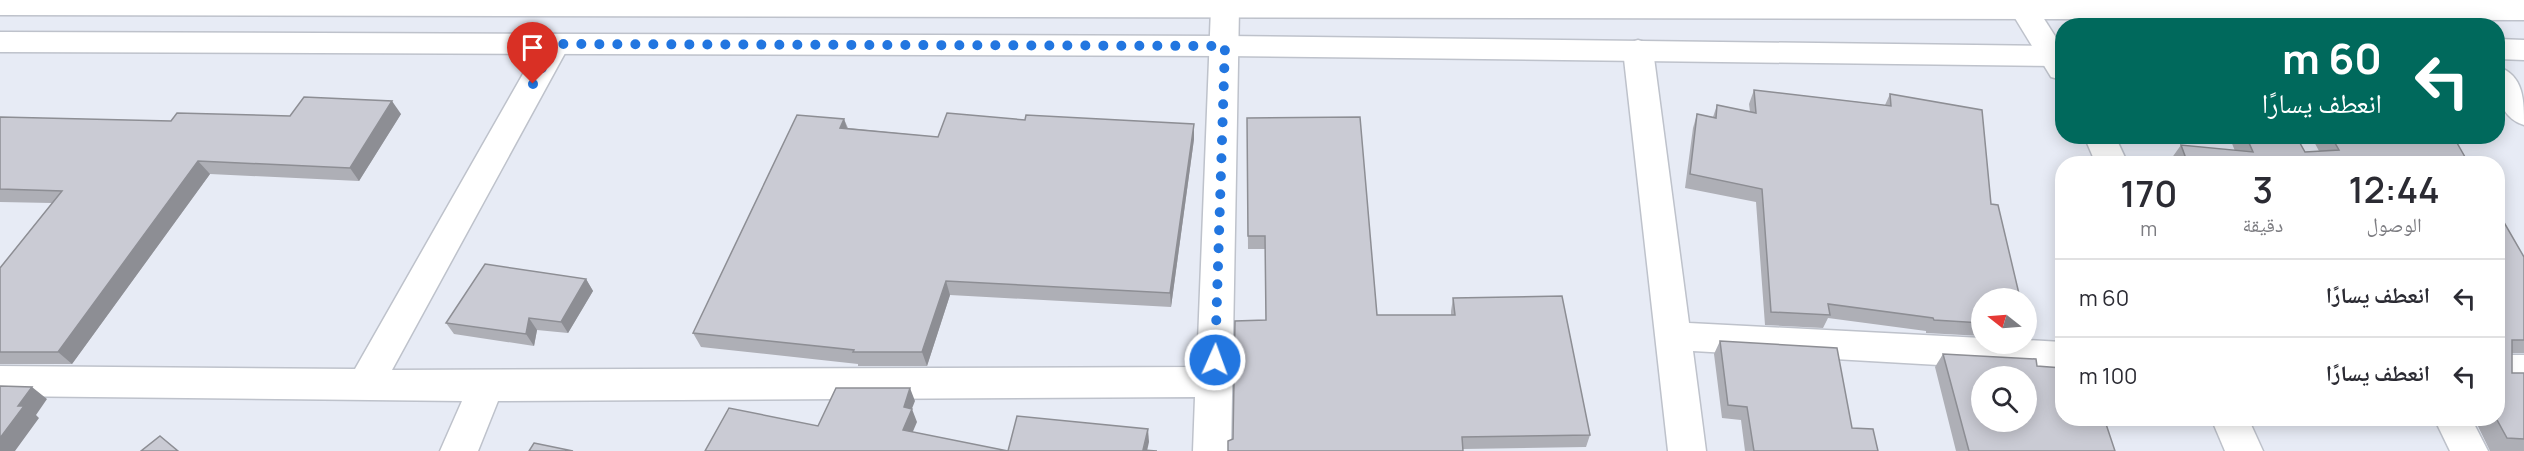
<!DOCTYPE html>
<html lang="ar">
<meta charset="utf-8">
<style>
body{margin:0;font-family:Manrope,"Noto Naskh Arabic",sans-serif;background:#f2f2f3;color:#2b2b33;direction:rtl;height:100vh;display:flex;flex-direction:column;font-size:22px;white-space:nowrap}
*{box-sizing:border-box;margin:0}
p{font-size:20px;color:#7c7c81}
.icon{flex:none;width:33px;height:33px;fill:none;stroke:currentColor;stroke-width:2;stroke-linecap:round;stroke-linejoin:round}
.map{position:relative;flex:1;overflow:hidden;direction:ltr}
.side{position:absolute;left:2055px;top:156px;width:450px;height:270px;display:flex;flex-direction:column;background:#fff;border-radius:24px;box-shadow:0 3px 15px #0003;direction:rtl}
.side>*{flex:none}
.hud{position:absolute;left:2055px;top:18px;width:450px;height:126px;border-radius:24px;box-shadow:0 3px 15px #0003;direction:rtl;background:#00695c;color:#fff;overflow:hidden}
.needle{width:39px;rotate:287deg}
.controls{position:absolute;left:1971px;top:288px;display:grid;gap:12px}
.controls a{display:grid;place-items:center;width:66px;height:66px;border-radius:50%;background:#fff;box-shadow:0 3px 15px #0003;font-size:30px}
.pin{position:absolute;display:grid;place-items:center;width:51px;height:51px;color:#fff;margin:-62px -26px;border-radius:50% 50% 50% 0;rotate:-45deg;box-shadow:0 0 6px #0007}
.pin .icon{rotate:45deg}
.me{position:absolute;width:66px;margin:-33px;rotate:2deg;stroke-linejoin:round;filter:drop-shadow(0 0 4px #0008)}
.turn{display:flex;align-items:center;gap:21px;height:126px;padding:0 24px;font-size:27px}
.turn .icon{width:78px;height:78px;stroke-width:2.5}
.turn b{display:block;font-size:42px;line-height:51px}
.eta{display:flex;justify-content:space-evenly;align-items:center;height:102px;text-align:center}
.eta b{font-size:36px;font-weight:600;line-height:42px}
ul{padding:0;list-style:none}
li{display:flex;align-items:center;gap:18px;height:78px;padding:0 24px;border-top:2px solid #e1e1e2}
li div{flex:1}
li b{display:block;font-size:22px}
li em{font-style:normal}
.map>svg:first-child{display:block}
.lines{fill:none;stroke-linecap:round;stroke-linejoin:round}
.minor-casing{stroke:#bec2cb;stroke-width:3}
.secondary-casing{stroke:#bec2cb;stroke-width:3}
.minor{fill:#fff;fill-rule:evenodd}
.secondary{fill:#fff;fill-rule:evenodd}
.wall{fill:#aeafb6}
.shaded-wall{fill:#8d8e94}
.building{fill:#cacbd4;stroke:#8d8e94;stroke-width:1.5;fill-rule:evenodd}
.route{stroke:#2276e0;stroke-width:10;stroke-dasharray:0 18}
</style>
<div class="map">
<svg width="2524" height="451" viewBox="0 0 2524 451">
<rect width="100%" height="100%" fill="#e7ebf5"/>
<g class="lines">
<defs>
<g id="minor">
<path d="M 1231,0 L 1235,1 L 1239,8 L 1231,451 L 1193,451 L 1195,397 L 498,401 L 478,451 L 440,451 L 462,401 L 0,396 L 0,366 L 355,369 L 540,44 L 545,37 L 555,34 L 565,37 L 570,44 L 392,370 L 1197,367 L 1211,8 L 1215,1 Z"/>
<path d="M 2004,0 L 2032,0 L 2062,47 L 2062,80 L 2051,77 Z"/>
<path d="M 2438,0 L 2454,1 L 2472,26 L 2442,26 L 2430,8 L 2434,1 Z"/>
<path d="M 1638,40 L 1648,43 L 1653,50 L 1689,323 L 1982,338 L 1982,344 L 2026,344 L 2026,340 L 2062,342 L 2062,372 L 1693,351 L 1706,451 L 1668,451 L 1623,50 L 1628,43 Z"/>
<path d="M 2498,67 C 2524,75 2524,101 2524,125 C 2498,117 2496,90 2498,67 Z"/>
<path d="M 2084,136 L 2115,136 L 2128,164 L 2096,164 Z"/>
<rect x="2498" y="355" width="26" height="30"/>
<path d="M 2211,418 L 2248,418 L 2263,451 L 2225,451 Z"/>
<path d="M 2434,418 L 2471,418 L 2488,451 L 2450,451 Z"/>
</g>
<g id="secondary">
<path d="M 0,0 L 2524,0 L 2524,20 L 0,15 Z"/>
<path d="M 0,32 L 1225,36 L 2062,46 L 2062,66 L 1225,56 L 0,52 Z"/>
<path d="M 2498,39 L 2524,40 L 2524,60 L 2498,59 Z"/>
</g>
</defs>
<!-- minor casing -->
<use href="#minor" class="minor-casing"/>
<!-- secondary casing -->
<use href="#secondary" class="secondary-casing"/>
<!-- minor -->
<use href="#minor" class="minor"/>
<!-- secondary -->
<use href="#secondary" class="secondary"/>
</g>
<!-- wall -->
<g class="wall">
<path d="M 1754,90 L 1885,105 L 1890,94 L 1982,298 L 1982,336 L 1926,333 L 1926,331 L 1828,318 L 1823,328 L 1765,325 L 1756,202 L 1685,188 L 1693,128 L 1697,114 L 1713,117 L 1717,105 L 1750,112 L 1749,104 Z"/>
<path d="M 401,114 L 359,181 L 210,174 L 72,364 L 0,364 L 0,268 L 52,203 L 0,202 L 0,117 L 171,121 L 290,116 Z"/>
<path d="M 1247,118 L 1377,315 L 1451,315 L 1451,311 L 1453,298 L 1590,435 L 1586,447 L 1463,449 L 1266,320 L 1265,249 L 1248,249 Z"/>
<path d="M 844,119 L 848,128 L 938,137 L 1025,120 L 1194,124 L 1194,139 L 1171,307 L 950,295 L 927,366 L 858,366 L 858,364 L 701,347 L 693,333 Z"/>
<path d="M 2229,136 L 2296,136 L 2305,152 L 2319,151 L 2311,136 L 2453,136 L 2469,164 L 2172,164 L 2171,159 L 2181,145 L 2235,151 Z"/>
<path d="M 2524,257 L 2524,353 L 2512,353 L 2512,373 L 2524,373 L 2524,451 L 2490,451 L 2474,418 L 2498,418 Z"/>
<path d="M 586,279 L 593,291 L 568,333 L 537,330 L 534,346 L 454,334 L 446,323 Z"/>
<path d="M 1720,341 L 1852,428 L 1878,451 L 1745,451 L 1741,420 L 1722,418 L 1714,354 Z"/>
<path d="M 1943,354 L 2037,366 L 2115,451 L 1956,451 L 1935,367 Z"/>
</g>
<!-- shaded-wall -->
<g class="shaded-wall">
<path d="M 392,101 L 401,114 L 359,181 L 350,168 Z"/>
<path d="M 844,119 L 849,134 L 840,128 Z"/>
<path d="M 1194,124 L 1194,139 L 1171,307 L 1170,293 Z"/>
<path d="M 198,161 L 210,174 L 72,364 L 58,352 Z"/>
<path d="M 586,279 L 593,291 L 568,333 L 561,322 Z"/>
<path d="M 946,281 L 950,295 L 927,366 L 922,352 Z"/>
<path d="M 529,318 L 537,330 L 534,346 L 526,334 Z"/>
<path d="M 32,387 L 47,399 L 36,415 L 39,418 L 15,451 L 0,451 L 0,438 L 18,406 Z"/>
<path d="M 910,388 L 915,401 L 911,411 L 912,409 L 917,422 L 908,443 L 903,430 L 904,407 Z"/>
<path d="M 1148,429 L 1149,442 L 1147,451 L 1143,451 Z"/>
</g>
<!-- building -->
<g class="building">
<path d="M 1754,90 L 1891,106 L 1890,94 L 1982,110 L 1991,204 L 1998,205 L 2020,298 L 1982,298 L 1982,323 L 1934,320 L 1933,318 L 1828,304 L 1830,315 L 1771,312 L 1762,189 L 1690,174 L 1697,114 L 1716,118 L 1717,105 L 1756,113 Z"/>
<path d="M 304,97 L 392,101 L 350,168 L 198,161 L 58,352 L 0,352 L 0,268 L 62,191 L 0,189 L 0,117 L 171,121 L 177,113 L 290,116 Z"/>
<path d="M 947,113 L 1025,120 L 1026,115 L 1194,124 L 1170,293 L 946,281 L 922,352 L 853,352 L 854,350 L 693,333 L 797,115 L 844,119 L 840,128 L 938,137 Z"/>
<path d="M 1360,117 L 1377,315 L 1455,315 L 1453,298 L 1562,296 L 1590,435 L 1462,437 L 1463,451 L 1228,451 L 1228,441 L 1233,439 L 1235,321 L 1266,320 L 1265,236 L 1248,236 L 1247,118 Z"/>
<path d="M 2246,136 L 2296,136 L 2305,152 L 2339,150 L 2331,136 L 2453,136 L 2469,164 L 2188,164 L 2181,145 L 2253,152 Z"/>
<path d="M 2498,212 L 2524,257 L 2524,340 L 2512,340 L 2512,373 L 2524,373 L 2524,439 L 2507,438 L 2496,418 L 2498,418 Z"/>
<path d="M 485,264 L 586,279 L 561,322 L 529,318 L 526,334 L 446,323 Z"/>
<path d="M 1720,341 L 1837,348 L 1852,428 L 1873,429 L 1878,451 L 1754,451 L 1747,407 L 1728,405 Z"/>
<path d="M 1943,354 L 2036,359 L 2037,366 L 2062,368 L 2062,418 L 2104,418 L 2115,451 L 1969,451 ZM 1982,376 L 2026,376 L 2026,422 L 1982,422 Z"/>
<path d="M 0,386 L 32,387 L 18,406 L 24,406 L 0,438 Z"/>
<path d="M 836,388 L 910,388 L 904,407 L 912,409 L 903,430 L 1008,451 L 1017,416 L 1148,429 L 1143,450 L 1157,451 L 705,451 L 729,408 L 818,426 Z"/>
<path d="M 160,436 L 178,451 L 141,451 Z"/>
<path d="M 534,443 L 573,451 L 529,451 Z"/>
</g>
<g class="lines">
<!-- route -->
<path class="route" d="M 533,84 L 555,44 L 1225,46 L 1215,360"/>
</g>
</svg>
<div class="controls">
<a><svg class="needle" viewBox="-14 -14 28 28"><path d="M0-13l5 13h-10z" fill="#e53935"/><path d="M0 13l5-13h-10z" fill="#7c7c81"/></svg></a>
<a><svg class="icon" aria-label="search" viewBox="0 0 24 24"><circle cx="10" cy="10" r="6"/><path d="M15 15l6 6"/></svg></a>
</div>
<div class="pin" style="left:533px;top:84px;background:#d93025"><svg class="icon" aria-label="arrive" viewBox="0 0 24 24"><path d="M6 21V4h12l-3 4 3 4H6"/></svg></div>
<svg class="me" style="left:1215px;top:360px" viewBox="-20 -20 40 40"><circle r="17" fill="#2276e0" stroke="#fff" stroke-width="3"/><path d="M0-11L8 9 0 5-8 9z" fill="#fff"/></svg>
<div class="hud">
<div class="turn"><svg class="icon" aria-label="left" viewBox="0 0 24 24"><path d="M17 20v-9H6M10 6l-5 5 5 5"/></svg><div><b>60 m</b>انعطف يسارًا</div></div>
</div>
<section class="side">
<div class="eta">
<div><b>12:44</b><p>الوصول</p></div>
<div><b>3</b><p>دقيقة</p></div>
<div><b>170</b><p>m</p></div>
</div>
<ul>
<li><svg class="icon" aria-label="left" viewBox="0 0 24 24"><path d="M17 20v-9H6M10 6l-5 5 5 5"/></svg><div><b>انعطف يسارًا</b></div><em>60 m</em></li>
<li><svg class="icon" aria-label="left" viewBox="0 0 24 24"><path d="M17 20v-9H6M10 6l-5 5 5 5"/></svg><div><b>انعطف يسارًا</b></div><em>100 m</em></li>
</ul>
</section>
</div>
